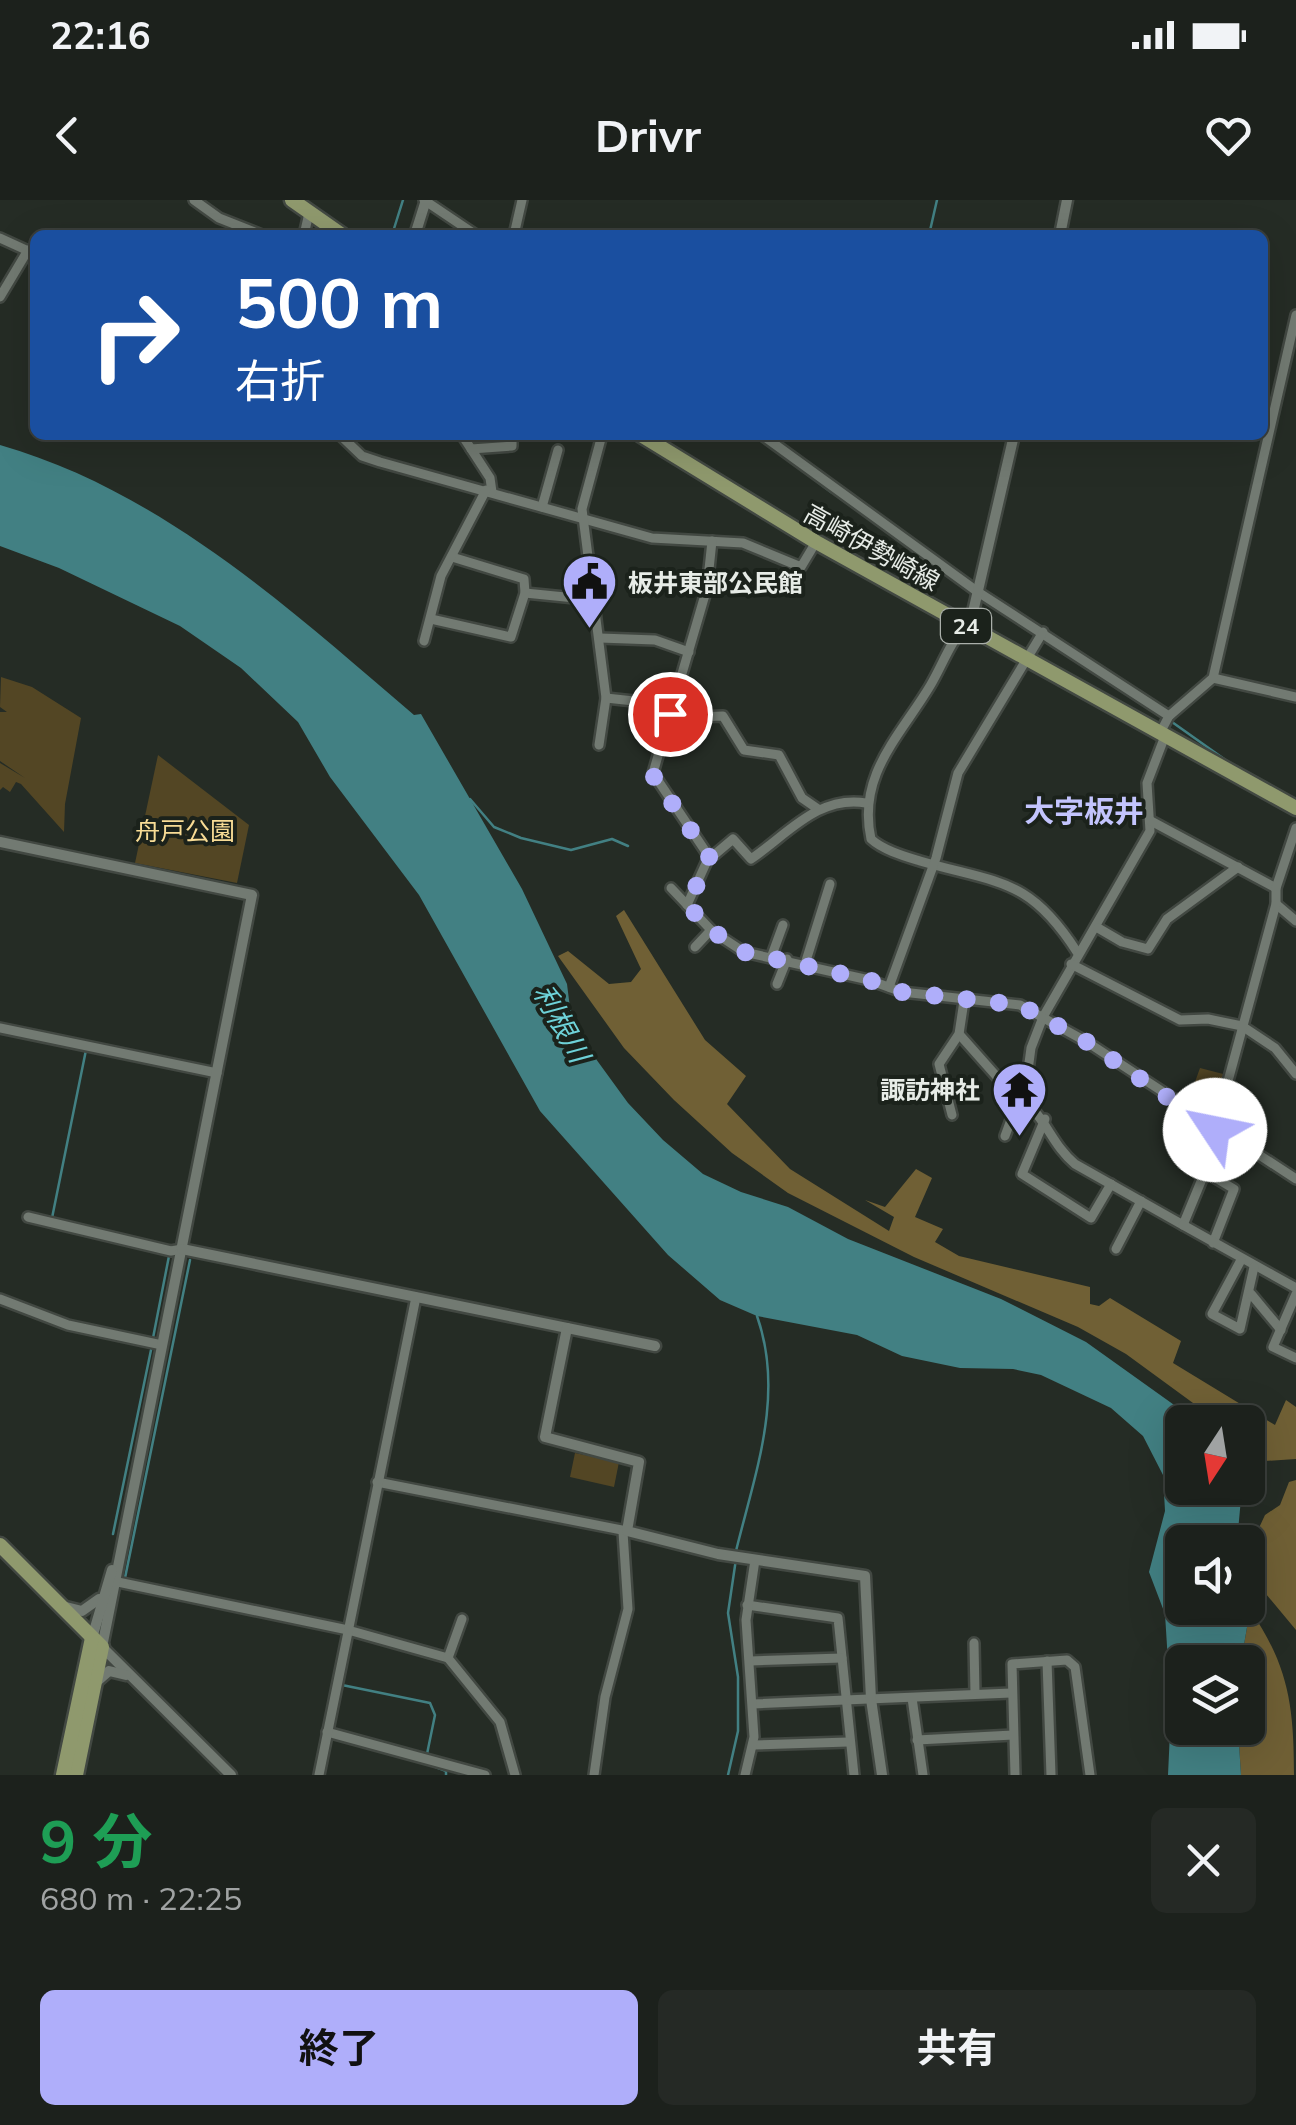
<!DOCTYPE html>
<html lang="ja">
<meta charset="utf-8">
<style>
body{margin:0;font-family:Mulish,"Noto Sans JP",sans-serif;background:#252925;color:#f1f3f6;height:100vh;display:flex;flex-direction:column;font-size:38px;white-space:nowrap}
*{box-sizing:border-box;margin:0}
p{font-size:32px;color:#a0a3a3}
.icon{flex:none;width:55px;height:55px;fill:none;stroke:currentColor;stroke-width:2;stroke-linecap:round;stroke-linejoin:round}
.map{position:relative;height:1575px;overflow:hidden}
.panel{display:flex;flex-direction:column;background:#1c211c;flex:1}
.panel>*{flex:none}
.banner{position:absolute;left:30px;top:30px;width:1238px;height:210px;border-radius:15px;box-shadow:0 10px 40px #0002,0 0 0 2px #3a3e3b;background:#1a4fa0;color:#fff;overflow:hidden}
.needle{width:65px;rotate:192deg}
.tools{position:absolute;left:1165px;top:1205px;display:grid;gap:20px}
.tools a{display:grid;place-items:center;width:100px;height:100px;border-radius:15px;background:#1c211c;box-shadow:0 10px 40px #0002,0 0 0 2px #3a3e3b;font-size:50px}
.pin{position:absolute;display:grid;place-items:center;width:85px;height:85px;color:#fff;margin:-42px;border:5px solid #fff;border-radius:50%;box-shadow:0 2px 10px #0007}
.me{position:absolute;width:110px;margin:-55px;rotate:304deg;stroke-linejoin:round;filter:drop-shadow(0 0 8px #0008)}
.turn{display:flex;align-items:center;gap:35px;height:210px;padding:0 40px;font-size:45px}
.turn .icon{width:130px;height:130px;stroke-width:2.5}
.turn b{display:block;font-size:70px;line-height:85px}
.round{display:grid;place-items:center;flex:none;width:105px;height:105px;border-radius:15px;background:#252925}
.headline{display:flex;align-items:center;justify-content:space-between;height:170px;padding:0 40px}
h1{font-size:60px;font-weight:700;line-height:75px;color:#1e9e55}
.primary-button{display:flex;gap:20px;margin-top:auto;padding:20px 40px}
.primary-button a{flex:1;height:115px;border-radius:15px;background:#afaefa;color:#111;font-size:40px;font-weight:700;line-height:115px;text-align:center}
.primary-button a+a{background:#252925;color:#f1f3f6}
.status{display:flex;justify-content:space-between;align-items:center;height:70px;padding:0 50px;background:#1c211c;direction:ltr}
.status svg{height:28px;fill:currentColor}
header{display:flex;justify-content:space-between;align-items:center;height:130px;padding:0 40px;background:#1c211c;font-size:45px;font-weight:700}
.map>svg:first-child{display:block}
.green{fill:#534624}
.forest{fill:#706035}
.water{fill:#428083}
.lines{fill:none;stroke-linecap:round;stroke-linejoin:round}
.stream{stroke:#428083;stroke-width:2.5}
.minor-casing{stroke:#424842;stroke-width:14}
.tertiary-casing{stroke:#424842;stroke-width:15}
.primary-casing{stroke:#424842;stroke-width:19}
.minor{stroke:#727a72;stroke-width:9}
.tertiary{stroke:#727a72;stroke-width:10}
.primary{stroke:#8f996d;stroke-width:14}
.route{stroke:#afaefa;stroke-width:18;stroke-dasharray:0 32.4}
.labels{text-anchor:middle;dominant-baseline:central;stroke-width:8;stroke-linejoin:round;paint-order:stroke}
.shield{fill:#1b221b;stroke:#aaafaa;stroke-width:2.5}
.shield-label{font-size:22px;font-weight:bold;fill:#e7ece7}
.street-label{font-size:25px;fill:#e7ece7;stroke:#1b221b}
.poi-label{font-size:25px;font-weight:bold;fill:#e7ece7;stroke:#1b221b;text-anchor:start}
.park-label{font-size:25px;fill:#f8dc95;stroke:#1b221b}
.water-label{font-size:28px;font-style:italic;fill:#6ed2d8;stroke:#1b221b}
.quarter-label{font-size:30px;font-weight:bold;fill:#c3c4fd;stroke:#1b221b}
</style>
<div class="status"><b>22:16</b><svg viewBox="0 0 49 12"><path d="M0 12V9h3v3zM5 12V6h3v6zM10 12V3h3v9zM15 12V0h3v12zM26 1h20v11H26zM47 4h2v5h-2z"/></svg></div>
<header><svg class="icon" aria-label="back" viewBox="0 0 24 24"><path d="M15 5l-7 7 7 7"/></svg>Drivr<svg class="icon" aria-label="heart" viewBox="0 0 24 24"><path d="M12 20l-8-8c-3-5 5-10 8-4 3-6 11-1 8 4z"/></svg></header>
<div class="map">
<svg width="1296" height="1575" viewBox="0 0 1296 1575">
<rect width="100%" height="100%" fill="#252c25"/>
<!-- green -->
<g class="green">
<path d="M 1,477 L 32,487 L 81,518 L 65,604 L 64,632 L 21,584 L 16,582 L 10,592 L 3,587 L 0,590 L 0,563 L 25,578 L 0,561 L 0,512 L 7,512 L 0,507 Z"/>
<path d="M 158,555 L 249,625 L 237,683 L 135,663 Z"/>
<path d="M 1200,868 L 1227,875 L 1215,921 L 1186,907 Z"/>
<path d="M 575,1253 L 619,1262 L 614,1287 L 570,1277 Z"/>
</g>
<!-- forest -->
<g class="forest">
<path d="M 624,710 L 705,840 L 746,876 L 727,904 L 790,969 L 889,1031 L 894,1017 L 865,1000 L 885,1007 L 916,969 L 932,978 L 915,1017 L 943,1029 L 935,1042 L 959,1056 L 1090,1087 L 1090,1104 L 1099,1106 L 1110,1098 L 1181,1141 L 1173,1163 L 1275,1225 L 1286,1200 L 1296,1207 L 1296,1259 L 1248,1262 L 1248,1222 L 1219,1222 L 1126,1154 L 1078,1127 L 914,1057 L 788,993 L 732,953 L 674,900 L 624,848 L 558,756 L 568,751 L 609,784 L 631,782 L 641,769 L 616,716 Z"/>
<path d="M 1296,1280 L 1296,1430 L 1261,1388 L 1257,1363 L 1258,1330 L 1265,1315 L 1280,1305 L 1289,1282 Z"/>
<path d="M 1250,1410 C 1289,1466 1294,1508 1294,1575 L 1241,1575 L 1238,1528 L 1248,1528 L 1248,1462 L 1241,1462 Z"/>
</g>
<!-- water -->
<path class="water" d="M 0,245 C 161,291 290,409 414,515 L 421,514 L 522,689 L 567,784 L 570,808 L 588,848 L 628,903 L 663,940 L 703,974 L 741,992 L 788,1007 L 848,1039 L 1001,1099 L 1086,1142 L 1198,1222 L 1182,1222 L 1182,1288 L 1242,1288 L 1237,1342 L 1182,1342 L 1182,1408 L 1248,1404 L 1250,1410 L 1241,1462 L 1182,1462 L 1182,1528 L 1238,1528 L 1241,1575 L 1168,1575 L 1171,1510 L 1165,1414 L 1149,1372 L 1165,1311 L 1163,1275 L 1143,1236 L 1111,1208 L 1041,1175 L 1013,1169 L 960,1168 L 902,1156 L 857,1135 L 757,1116 L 720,1100 L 668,1055 L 540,911 L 419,695 L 330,577 L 298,522 L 241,468 L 180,426 L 59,368 L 0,346 Z"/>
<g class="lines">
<!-- stream -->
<g class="stream">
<path d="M 392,35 L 403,0"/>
<path d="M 929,35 L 937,0"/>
<path d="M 756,235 L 831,292"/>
<path d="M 840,298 L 937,368"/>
<path d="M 1172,522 L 1234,566"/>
<path d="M 470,599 L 494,627 L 521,638 L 571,650 L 612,639 L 628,646"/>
<path d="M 0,832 L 86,850 L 52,1018"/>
<path d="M 94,1037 L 116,1042"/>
<path d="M 153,1138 L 169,1056"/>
<path d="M 113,1334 L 151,1150"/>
<path d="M 736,1351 C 755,1273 785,1195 757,1116"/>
<path d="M 125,1378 L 190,1060"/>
<path d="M 123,1388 L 269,1418"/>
<path d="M 342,1485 L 430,1503 L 435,1515 L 427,1554"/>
<path d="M 428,1564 L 446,1571 L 446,1575"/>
<path d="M 728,1575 L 738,1531 L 738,1477 L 728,1413 L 736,1359"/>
</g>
<defs>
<g id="minor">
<path d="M 194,0 L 219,18 L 262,35"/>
<path d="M 424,0 L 476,35"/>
<path d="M 304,35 L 309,13"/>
<path d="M 514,35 L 522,0"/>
<path d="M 0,38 L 35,54"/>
<path d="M 0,97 L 28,50"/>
<path d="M 340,235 L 362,256 L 380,262 L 652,338 L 743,343 L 801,367 L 816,342"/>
<path d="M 462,235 L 490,278 L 492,292"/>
<path d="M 762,235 L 978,392 L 1169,516"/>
<path d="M 471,249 L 512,246 L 512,235"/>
<path d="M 542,307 L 558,250"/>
<path d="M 525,393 L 595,400"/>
<path d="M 431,419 L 511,437 L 525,393 L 524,379 L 452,357"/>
<path d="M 966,425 C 950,442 942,466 930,486 C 900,536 857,575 871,639 C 883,650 904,656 920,661 C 999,684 1029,677 1077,752"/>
<path d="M 600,438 L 655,440 L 689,452"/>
<path d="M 424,441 L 441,376 L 486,290"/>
<path d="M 1213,478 L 1296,497"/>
<path d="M 606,498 L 643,502 L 697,517 L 723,516 L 744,550 L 779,555 L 802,598 L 818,609"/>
<path d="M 1160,533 L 1169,516 L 1213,478 L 1296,115"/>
<path d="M 1165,536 L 1147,583 L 1150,631 L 1043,817 L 1031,848 L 1024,900 C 1046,919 1053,946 1075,964 L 1183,1025 L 1221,933"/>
<path d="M 599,545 L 606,498 L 582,309 L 602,235"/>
<path d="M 1151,621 L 1276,688"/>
<path d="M 710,658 L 653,573 L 707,388 L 712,341"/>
<path d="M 671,688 L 712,731 L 744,752 L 869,780 L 902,792 L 1020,805 L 1087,842 L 1296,979"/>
<path d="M 1276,704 L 1296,721"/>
<path d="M 687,705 L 707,661 L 733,639 L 751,659 C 788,634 818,595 866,603"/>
<path d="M 1098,728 L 1122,742 L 1148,749 L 1167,719 L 1238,667"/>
<path d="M 695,747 L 711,730"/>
<path d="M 772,755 L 783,725"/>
<path d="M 805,764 L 830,684"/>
<path d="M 1071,764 L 1180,820 L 1208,819 L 1242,826 L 1275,848 L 1296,874"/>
<path d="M 777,784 L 787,759"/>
<path d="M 889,787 L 936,658 L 958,573 L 1043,432"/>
<path d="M 0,828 L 217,873"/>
<path d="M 959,834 L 1014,896 L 1024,900"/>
<path d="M 952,915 L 939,864 L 959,834 L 964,801"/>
<path d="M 1045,919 L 1022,974 L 1091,1018 L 1111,984"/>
<path d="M 1215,929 L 1276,704 L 1276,688 L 1296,628"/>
<path d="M 1005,936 L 1019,898"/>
<path d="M 1204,971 L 1234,989 L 1213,1043"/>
<path d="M 28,1017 L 171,1051 L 182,1049"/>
<path d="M 1183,1025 L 1296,1088"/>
<path d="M 1116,1049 L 1141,1001"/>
<path d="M 1241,1060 L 1212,1114 L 1240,1129 L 1254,1067"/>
<path d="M 1251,1094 L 1281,1130"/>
<path d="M 1296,1094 L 1273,1147 L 1296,1158"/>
<path d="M 0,1099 L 68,1125 L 162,1145"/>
<path d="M 377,1282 L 627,1331"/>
<path d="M 113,1381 L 348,1430 L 448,1458 L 500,1522 L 515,1575"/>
<path d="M 747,1405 L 838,1418 L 854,1575"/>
<path d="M 974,1443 L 975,1494"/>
<path d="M 448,1458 L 462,1419"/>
<path d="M 750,1461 L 842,1458"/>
<path d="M 1047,1461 L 1051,1575"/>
<path d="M 912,1498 L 923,1575"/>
<path d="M 753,1504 L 1011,1493"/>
<path d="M 327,1532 L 485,1575"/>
<path d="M 917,1540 L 1013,1535"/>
<path d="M 753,1545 L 848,1542"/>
<path d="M 319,1575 L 416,1097"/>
<path d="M 594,1575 L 605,1497 L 628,1409 L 623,1332"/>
<path d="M 745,1575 L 754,1537 L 746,1420 L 755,1360"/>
<path d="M 1015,1575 L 1012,1464 L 1067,1460 L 1075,1467 L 1090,1575"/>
</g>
<g id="tertiary">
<path d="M 415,35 L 426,0"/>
<path d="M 1060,35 L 1067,0"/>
<path d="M 966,425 L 973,412 L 1014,235"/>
<path d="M 0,642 L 252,695 L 102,1447 L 231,1575"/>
<path d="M 182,1049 L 655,1146"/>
<path d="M 567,1128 L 545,1237 L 639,1262 L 627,1331 L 718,1354 L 865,1376 L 871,1499 L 882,1575"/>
<path d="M 66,1407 L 82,1411 L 99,1399"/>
<path d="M 92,1438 L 112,1370"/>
<path d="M 94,1484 L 109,1471 L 126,1475"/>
</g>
<g id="primary">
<path d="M 292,0 L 342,35"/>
<path d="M 641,235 L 816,342 L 1296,608"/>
<path d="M 0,1345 L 102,1447 L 76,1575"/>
<path d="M 63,1575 L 92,1438"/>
</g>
</defs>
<!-- minor casing -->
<use href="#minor" class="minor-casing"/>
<!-- tertiary casing -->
<use href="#tertiary" class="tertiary-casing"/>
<!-- primary casing -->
<use href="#primary" class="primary-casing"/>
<!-- minor -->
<use href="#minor" class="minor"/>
<!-- tertiary -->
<use href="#tertiary" class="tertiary"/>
<!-- primary -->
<use href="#primary" class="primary"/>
</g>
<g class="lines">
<!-- route -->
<path class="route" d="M 670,514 L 654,577 L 710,658 L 687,705 L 711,730 L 744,752 L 869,780 L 902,792 L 1020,805 L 1087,842 L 1215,930"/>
</g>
<!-- icons -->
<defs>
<symbol id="civic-pin" viewBox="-11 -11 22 30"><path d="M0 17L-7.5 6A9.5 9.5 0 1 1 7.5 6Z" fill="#afaefa" stroke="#1b221b"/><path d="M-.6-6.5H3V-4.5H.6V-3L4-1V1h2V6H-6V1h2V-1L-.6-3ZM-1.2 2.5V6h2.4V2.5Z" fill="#111"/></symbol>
<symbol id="temple-pin" viewBox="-11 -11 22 30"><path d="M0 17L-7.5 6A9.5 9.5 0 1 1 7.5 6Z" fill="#afaefa" stroke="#1b221b"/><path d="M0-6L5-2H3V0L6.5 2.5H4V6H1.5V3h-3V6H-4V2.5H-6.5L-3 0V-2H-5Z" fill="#111"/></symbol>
</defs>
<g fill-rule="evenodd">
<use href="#civic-pin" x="558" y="350" width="63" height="86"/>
<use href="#temple-pin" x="988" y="858" width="63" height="86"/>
</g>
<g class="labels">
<!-- shield labels -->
<rect class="shield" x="941" y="409" width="50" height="34" rx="8"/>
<g class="shield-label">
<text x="966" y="426">24</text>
</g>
<!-- street labels -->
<g class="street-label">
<text transform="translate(872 347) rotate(29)">高崎伊勢崎線</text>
</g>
<!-- poi labels -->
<g class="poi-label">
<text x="628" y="382">板井東部公民館</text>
<text x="980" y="889" text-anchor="end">諏訪神社</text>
</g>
<!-- park labels -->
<g class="park-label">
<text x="185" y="630">舟戸公園</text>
</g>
<!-- water labels -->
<g class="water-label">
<text transform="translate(562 823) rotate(61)">利根川</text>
</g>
<!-- quarter labels -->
<g class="quarter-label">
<text x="1084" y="611">大字板井</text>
</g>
</g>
</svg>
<div class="tools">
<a><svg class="needle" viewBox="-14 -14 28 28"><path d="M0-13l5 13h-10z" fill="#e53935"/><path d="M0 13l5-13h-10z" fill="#a0a3a3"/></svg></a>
<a><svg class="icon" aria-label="sound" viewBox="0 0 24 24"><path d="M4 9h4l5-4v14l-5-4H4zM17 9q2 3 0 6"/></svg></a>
<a><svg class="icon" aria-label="layers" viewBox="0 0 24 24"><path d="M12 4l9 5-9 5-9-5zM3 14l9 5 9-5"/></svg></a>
</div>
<div class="pin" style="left:670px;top:514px;background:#d93025"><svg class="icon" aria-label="arrive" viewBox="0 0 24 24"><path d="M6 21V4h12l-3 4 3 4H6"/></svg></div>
<svg class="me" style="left:1215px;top:930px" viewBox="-20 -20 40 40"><circle r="19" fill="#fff"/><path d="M0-13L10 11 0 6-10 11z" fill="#afaefa"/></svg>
<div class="banner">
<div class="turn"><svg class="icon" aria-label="right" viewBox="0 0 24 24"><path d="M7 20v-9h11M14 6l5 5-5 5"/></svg><div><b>500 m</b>右折</div></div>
</div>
</div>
<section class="panel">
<div class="headline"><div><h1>9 分</h1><p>680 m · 22:25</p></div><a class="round"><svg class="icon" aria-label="close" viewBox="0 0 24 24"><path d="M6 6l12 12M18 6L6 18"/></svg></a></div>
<div class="primary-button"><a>終了</a><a>共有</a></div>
</section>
